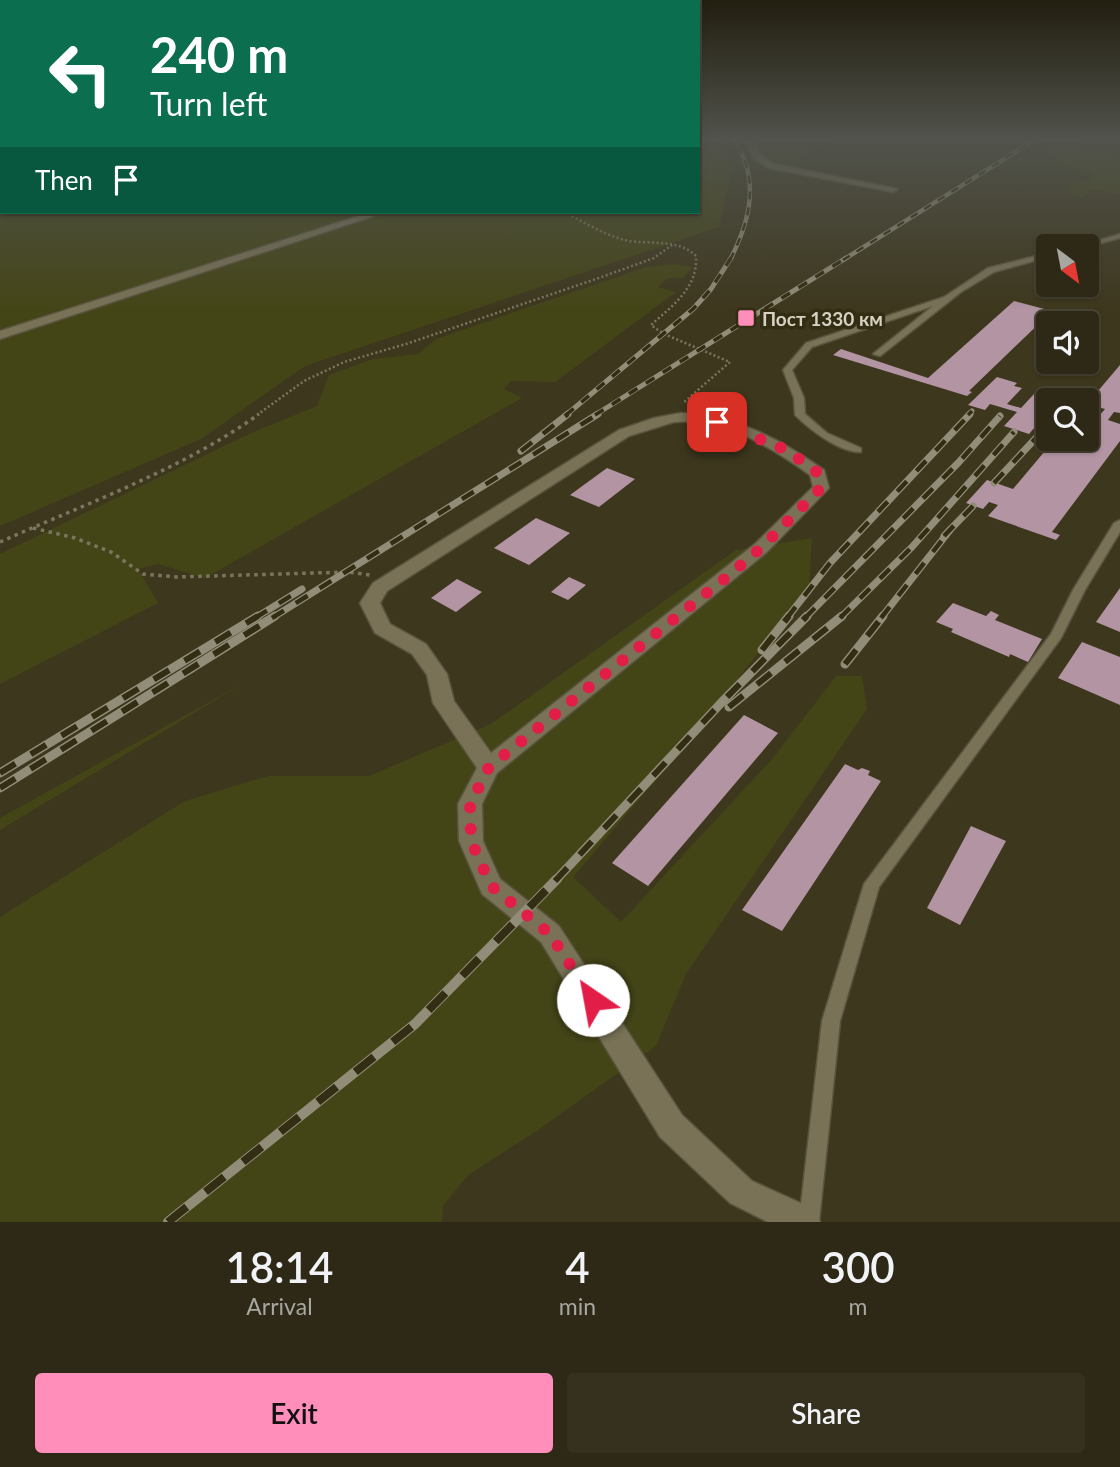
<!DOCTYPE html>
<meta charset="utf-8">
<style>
body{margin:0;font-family:Lato,sans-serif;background:#36311f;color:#f1f3f6;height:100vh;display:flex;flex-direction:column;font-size:26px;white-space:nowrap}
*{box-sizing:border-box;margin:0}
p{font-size:23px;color:#a7a6a1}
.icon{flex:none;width:38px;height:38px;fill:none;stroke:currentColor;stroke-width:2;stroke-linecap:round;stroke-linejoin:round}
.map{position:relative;height:1222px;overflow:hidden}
.side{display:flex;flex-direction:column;background:#2e2916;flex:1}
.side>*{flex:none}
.top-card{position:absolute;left:0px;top:0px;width:700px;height:214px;box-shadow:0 2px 5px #0004,0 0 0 2px #494535;background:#0b6e4f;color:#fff;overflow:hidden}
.needle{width:46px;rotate:148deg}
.fabs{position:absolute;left:1036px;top:234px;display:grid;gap:14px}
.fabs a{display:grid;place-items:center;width:63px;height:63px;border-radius:7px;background:#2e2916;box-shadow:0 2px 5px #0004,0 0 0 2px #494535;font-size:35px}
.pin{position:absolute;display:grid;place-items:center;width:60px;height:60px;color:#fff;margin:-30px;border-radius:14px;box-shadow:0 4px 10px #0006}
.me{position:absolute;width:77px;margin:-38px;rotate:327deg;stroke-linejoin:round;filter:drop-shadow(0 0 5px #0008)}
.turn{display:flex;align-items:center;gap:24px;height:147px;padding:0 35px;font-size:32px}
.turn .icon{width:91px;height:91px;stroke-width:2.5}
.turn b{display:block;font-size:49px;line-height:60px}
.then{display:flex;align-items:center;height:66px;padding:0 35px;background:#0003;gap:14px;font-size:26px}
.eta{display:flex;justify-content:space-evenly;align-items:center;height:119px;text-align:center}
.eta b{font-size:42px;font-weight:600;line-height:49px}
.cta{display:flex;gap:14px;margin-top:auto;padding:14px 35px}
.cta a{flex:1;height:80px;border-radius:7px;background:#ff8eba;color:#111;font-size:28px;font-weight:600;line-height:80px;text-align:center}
.cta a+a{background:#36311f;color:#f1f3f6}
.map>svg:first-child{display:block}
.green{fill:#444517}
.building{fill:#b294a3}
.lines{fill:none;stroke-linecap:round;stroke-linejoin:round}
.service-casing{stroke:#59543e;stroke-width:3}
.minor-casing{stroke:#59543e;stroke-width:3}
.path-far1{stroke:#7b7660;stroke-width:2.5;stroke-dasharray:2 2.5;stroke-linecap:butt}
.path{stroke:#7b7660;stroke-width:3.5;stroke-dasharray:3.5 4.5;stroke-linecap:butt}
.service{fill:#797257;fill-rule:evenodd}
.minor{fill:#797257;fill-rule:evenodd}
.rail-far4-casing{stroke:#918d79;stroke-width:4.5}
.rail-far3-casing{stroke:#918d79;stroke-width:5}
.rail-far2-casing{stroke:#918d79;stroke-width:7}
.rail-far1-casing{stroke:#918d79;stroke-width:9}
.rail-casing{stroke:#918d79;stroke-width:10}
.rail-far4{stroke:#332d13;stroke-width:2.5;stroke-dasharray:8;stroke-linecap:butt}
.rail-far3{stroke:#332d13;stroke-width:3.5;stroke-dasharray:10;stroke-linecap:butt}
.rail-far2{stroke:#332d13;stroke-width:4.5;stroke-dasharray:14;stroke-linecap:butt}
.rail-far1{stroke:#332d13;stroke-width:6;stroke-dasharray:18;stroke-linecap:butt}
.rail{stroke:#332d13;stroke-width:8;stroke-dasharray:24;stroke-linecap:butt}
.route{stroke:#e11d48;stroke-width:12;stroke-dasharray:0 21.6}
.poi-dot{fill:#ff8eba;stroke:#332d13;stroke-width:2.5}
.labels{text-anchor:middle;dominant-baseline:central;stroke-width:7;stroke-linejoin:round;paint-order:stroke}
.far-poi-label{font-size:19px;font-weight:bold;fill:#d6d2c3;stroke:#332d13;text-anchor:start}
</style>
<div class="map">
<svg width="1120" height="1222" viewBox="0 0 1120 1222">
<rect width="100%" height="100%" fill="#3d371d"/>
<!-- green -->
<g class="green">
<path d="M 698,139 L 717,139 L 732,169 L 719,227 L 305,366 L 201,439 L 0,526 L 0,143 L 2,212 L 698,212 Z"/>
<path d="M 751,139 L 837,139 L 785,164 L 768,165 Z"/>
<path d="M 1039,139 L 1087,139 L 1082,146 L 1112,154 L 1120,163 L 1120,194 L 1090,190 L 1084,197 L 1071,195 L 1068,186 L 1095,178 L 1088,172 L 1060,165 L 1059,160 L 1037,141 Z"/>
<path d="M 674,264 L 693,267 L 683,278 L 668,278 L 658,287 L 676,292 L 555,382 L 511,381 L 504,389 L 522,398 L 205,578 L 158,564 L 138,569 L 158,603 L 0,684 L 0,554 L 251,433 L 317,406 L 329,375 L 373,359 L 418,354 L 436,339 L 646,267 Z"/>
<path d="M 812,538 L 809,588 L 688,742 L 573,877 L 621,922 L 773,758 L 836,676 L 862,676 L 867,709 L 686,974 L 656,1046 L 535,1132 L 468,1175 L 443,1206 L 442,1222 L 0,1222 L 0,917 L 185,801 L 268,776 L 369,776 L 491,724 L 736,550 Z"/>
<path d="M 242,684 L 0,830 L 0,818 Z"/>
</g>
<!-- building -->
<g class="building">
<path d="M 1014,301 L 1052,311 L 969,391 L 972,392 L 967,396 L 833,355 L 841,349 L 928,378 Z"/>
<path d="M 1120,365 L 1120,413 L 1114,412 L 1108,420 L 1120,424 L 1120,441 L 1052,532 L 1060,535 L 1056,540 L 988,516 L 998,505 L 989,502 L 983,509 L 966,503 L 987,480 L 1013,489 L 1055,439 L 1087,439 L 1087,414 L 1098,417 L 1105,409 L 1087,404 Z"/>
<path d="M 997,377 L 1017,383 L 1014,386 L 1022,388 L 1007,404 L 1021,408 L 1034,394 L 1048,399 L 1048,412 L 1029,434 L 1004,426 L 1017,412 L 990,404 L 985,410 L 968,405 Z"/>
<path d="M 607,468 L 635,479 L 599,507 L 570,495 Z"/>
<path d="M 536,518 L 570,533 L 529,565 L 494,548 Z"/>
<path d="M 569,577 L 586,585 L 568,600 L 551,592 Z"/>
<path d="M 457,579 L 482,592 L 456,612 L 431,598 Z"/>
<path d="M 1120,588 L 1120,632 L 1096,622 Z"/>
<path d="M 953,603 L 986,616 L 991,611 L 999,615 L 995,620 L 1042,639 L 1028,662 L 1010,654 L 1009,657 L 951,632 L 953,629 L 936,622 Z"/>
<path d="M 1082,642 L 1120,657 L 1120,705 L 1058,678 Z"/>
<path d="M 744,715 L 778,733 L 648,886 L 612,863 Z"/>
<path d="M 845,764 L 858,770 L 862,768 L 870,771 L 868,775 L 881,781 L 782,931 L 742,910 Z"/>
<path d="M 971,826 L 1006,841 L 960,925 L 927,908 Z"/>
</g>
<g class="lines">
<defs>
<g id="service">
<path d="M 1120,234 L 1120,238 L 1087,247 L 1076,247 Z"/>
<path d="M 1048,253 L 1048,257 L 994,272 L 961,292 L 880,356 L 873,354 L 933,306 L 812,347 L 792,370 L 804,398 L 805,414 L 827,433 L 861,448 L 861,452 C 840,453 809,429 795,415 L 794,398 L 783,370 L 806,343 L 944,297 L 988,268 Z"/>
<path d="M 1120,520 L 1120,532 L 1085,590 L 1061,638 L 879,887 L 840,1021 L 819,1222 L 799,1222 L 822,1021 L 864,884 L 1051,634 L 1073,590 L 1114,523 Z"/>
</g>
<g id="minor">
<path d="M 744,139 L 753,139 L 760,154 L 774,164 L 898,189 L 893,192 L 768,168 L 753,158 Z"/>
<path d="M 371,212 L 386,212 L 0,339 L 0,331 Z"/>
<path d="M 681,413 C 734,414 781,440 824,470 L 829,488 L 767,552 L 497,773 L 482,804 L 483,841 L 500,879 L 559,926 L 682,1115 L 752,1181 L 816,1210 L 820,1222 L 768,1222 L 730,1203 L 660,1137 L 541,942 L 482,894 L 459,841 L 458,804 L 477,768 L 433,703 L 427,675 L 412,654 L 375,633 L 360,603 L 373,583 L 619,430 L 654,418 ZM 674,422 C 723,417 771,447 810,475 L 813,487 L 755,544 L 491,753 L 454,701 L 447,674 L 426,644 L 390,624 L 380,603 L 387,591 L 629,436 Z"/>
</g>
</defs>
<!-- service casing -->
<use href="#service" class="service-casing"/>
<!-- minor casing -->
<use href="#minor" class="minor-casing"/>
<!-- path-far1 -->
<g class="path-far1">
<path d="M 564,212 C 581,221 600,232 618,238 C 642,247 676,236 696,256 C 698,288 673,305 651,325 L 664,334 L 730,362 L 683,403"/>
<path d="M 257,415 L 304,381 L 344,362 L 406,344 L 596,279 L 654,258 L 672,245"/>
</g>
<!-- path -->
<g class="path">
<path d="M 33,528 L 75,538 L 111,552 L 143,574 L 177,577 L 348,572 L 370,575"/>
<path d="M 0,542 C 85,504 183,469 259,414"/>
</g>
<!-- service -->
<use href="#service" class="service"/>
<!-- minor -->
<use href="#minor" class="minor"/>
<defs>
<g id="rail-far4">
<path d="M 730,260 C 751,219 760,179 734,139"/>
<path d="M 843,260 L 1036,139"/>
</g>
<g id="rail-far3">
<path d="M 566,415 L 693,309 L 711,289 L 731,258"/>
<path d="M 595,415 L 846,258"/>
<path d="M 968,415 L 972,411"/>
</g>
<g id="rail-far2">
<path d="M 521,451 L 568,414"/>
<path d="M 994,483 L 1036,438"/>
<path d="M 944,536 L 973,506"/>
<path d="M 255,618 L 302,589"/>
<path d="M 272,618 L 598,414"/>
<path d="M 787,618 L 830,563 L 970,414"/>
<path d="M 805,618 L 959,462 L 1000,416"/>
<path d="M 840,618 L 912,547 L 1014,432"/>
<path d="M 881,618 L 950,530"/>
</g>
<g id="rail-far1">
<path d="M 762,650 L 789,616"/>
<path d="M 845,664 L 883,616"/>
<path d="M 729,707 L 842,616"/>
<path d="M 0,773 L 258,616"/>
<path d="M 0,788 L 275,616"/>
<path d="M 555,881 L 722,702 L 807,616"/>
</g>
<path id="rail" d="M 168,1222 L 415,1024 L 557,879"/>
</defs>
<!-- rail-far4 casing -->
<use href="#rail-far4" class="rail-far4-casing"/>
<!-- rail-far3 casing -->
<use href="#rail-far3" class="rail-far3-casing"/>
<!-- rail-far2 casing -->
<use href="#rail-far2" class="rail-far2-casing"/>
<!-- rail-far1 casing -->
<use href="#rail-far1" class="rail-far1-casing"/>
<!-- rail casing -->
<use href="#rail" class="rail-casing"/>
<!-- rail-far4 -->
<use href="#rail-far4" class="rail-far4"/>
<!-- rail-far3 -->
<use href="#rail-far3" class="rail-far3"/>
<!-- rail-far2 -->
<use href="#rail-far2" class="rail-far2"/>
<!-- rail-far1 -->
<use href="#rail-far1" class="rail-far1"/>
<!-- rail -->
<use href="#rail" class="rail"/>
</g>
<!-- sky -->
<linearGradient id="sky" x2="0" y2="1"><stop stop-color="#221e10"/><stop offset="0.45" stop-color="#51534c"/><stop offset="1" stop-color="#51534c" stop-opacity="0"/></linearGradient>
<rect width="1120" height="310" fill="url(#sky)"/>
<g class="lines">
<!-- route -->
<path class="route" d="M 593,1000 L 550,934 L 491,886 L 471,841 L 470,804 L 489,767 L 728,576 L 761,548 L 821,488 L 818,473 L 787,450 L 717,422"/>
</g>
<!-- markers -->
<rect class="poi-dot" x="737" y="309" width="18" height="18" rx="3.5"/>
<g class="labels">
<!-- far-poi labels -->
<g class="far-poi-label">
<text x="762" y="318">Пост 1330 км</text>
</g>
</g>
</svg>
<div class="fabs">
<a><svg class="needle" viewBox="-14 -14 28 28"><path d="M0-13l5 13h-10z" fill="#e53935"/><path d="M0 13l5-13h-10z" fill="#a7a6a1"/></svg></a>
<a><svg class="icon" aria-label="sound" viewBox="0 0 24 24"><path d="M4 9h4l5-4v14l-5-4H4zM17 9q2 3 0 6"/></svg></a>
<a><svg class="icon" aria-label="search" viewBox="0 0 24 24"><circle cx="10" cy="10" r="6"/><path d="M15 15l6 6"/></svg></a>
</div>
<div class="pin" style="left:717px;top:422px;background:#d93025"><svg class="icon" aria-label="arrive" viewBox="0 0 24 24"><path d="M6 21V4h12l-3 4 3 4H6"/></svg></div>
<svg class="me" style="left:593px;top:1000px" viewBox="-20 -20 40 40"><circle r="19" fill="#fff"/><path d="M0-13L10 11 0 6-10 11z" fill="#e11d48"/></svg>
<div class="top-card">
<div class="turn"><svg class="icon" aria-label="left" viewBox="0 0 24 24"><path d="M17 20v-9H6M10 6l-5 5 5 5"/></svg><div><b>240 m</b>Turn left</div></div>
<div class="then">Then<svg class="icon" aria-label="arrive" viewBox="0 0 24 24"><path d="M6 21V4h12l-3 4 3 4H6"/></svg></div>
</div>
</div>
<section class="side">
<div class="eta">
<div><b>18:14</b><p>Arrival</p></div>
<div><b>4</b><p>min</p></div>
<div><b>300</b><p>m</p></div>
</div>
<div class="cta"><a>Exit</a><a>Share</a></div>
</section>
